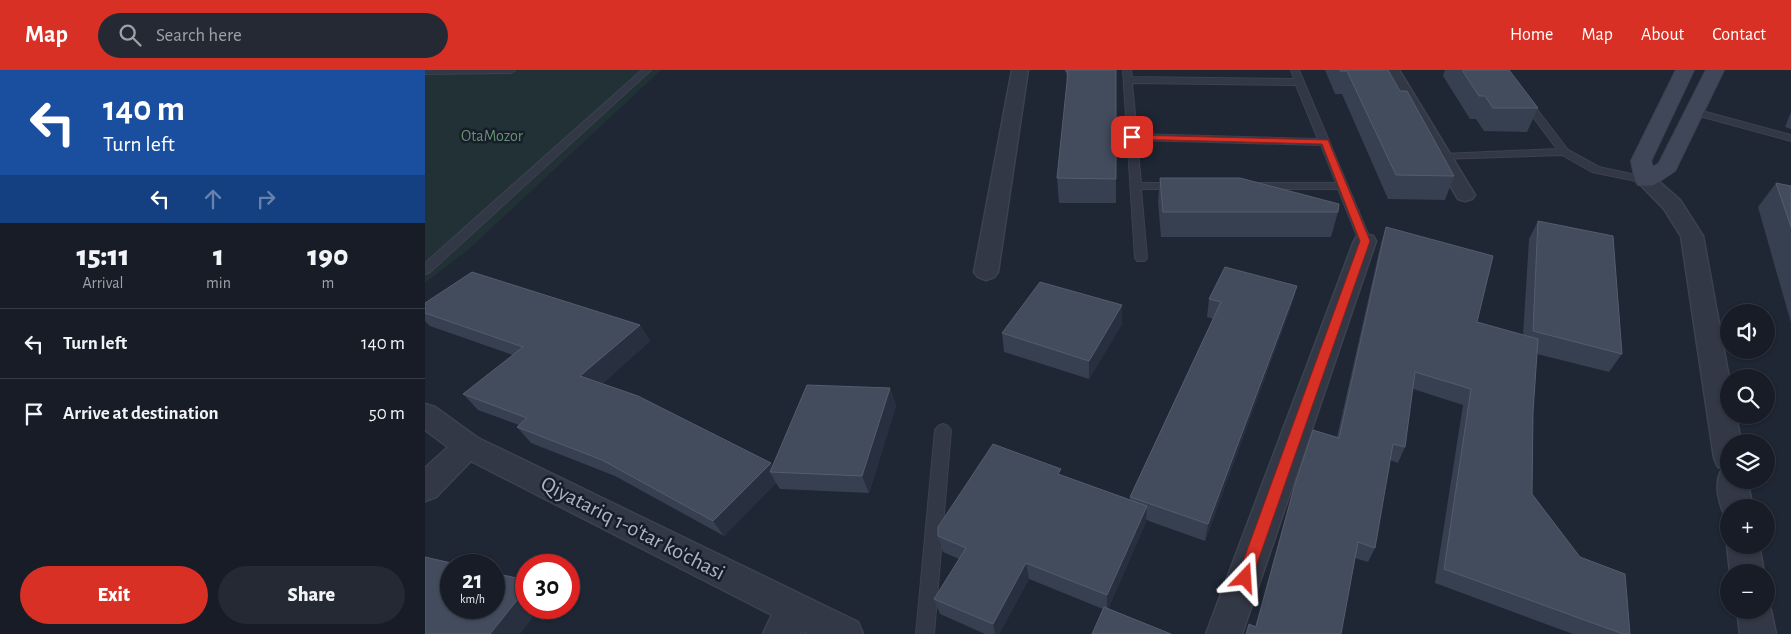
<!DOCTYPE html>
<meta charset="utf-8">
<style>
body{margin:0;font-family:"Alegreya Sans",sans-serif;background:#242933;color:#f1f3f6;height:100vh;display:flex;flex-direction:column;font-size:19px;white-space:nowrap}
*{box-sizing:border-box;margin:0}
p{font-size:16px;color:#9ea1a7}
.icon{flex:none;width:28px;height:28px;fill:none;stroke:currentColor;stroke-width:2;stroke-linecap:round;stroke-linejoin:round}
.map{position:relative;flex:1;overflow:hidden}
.sheet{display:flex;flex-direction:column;background:#171c27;width:425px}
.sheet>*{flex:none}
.guide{background:#1a4fa0;color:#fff;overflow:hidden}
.buttons{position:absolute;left:1295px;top:234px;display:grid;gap:10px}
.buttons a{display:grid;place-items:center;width:55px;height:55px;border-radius:50%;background:#171c27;box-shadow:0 1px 4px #0004,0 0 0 1px #363a44;font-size:25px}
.speed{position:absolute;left:15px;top:484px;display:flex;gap:10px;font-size:25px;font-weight:700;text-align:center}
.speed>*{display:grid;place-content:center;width:65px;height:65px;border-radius:50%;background:#171c27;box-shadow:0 1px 4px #0004,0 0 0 1px #363a44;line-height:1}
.speed small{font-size:12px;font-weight:400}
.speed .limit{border:8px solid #d22;background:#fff;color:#111}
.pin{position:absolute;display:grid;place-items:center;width:42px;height:42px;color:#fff;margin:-21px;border-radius:10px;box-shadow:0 2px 8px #0006}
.me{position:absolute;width:55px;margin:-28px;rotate:20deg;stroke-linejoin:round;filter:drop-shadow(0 0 4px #0008)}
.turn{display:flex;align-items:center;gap:18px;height:105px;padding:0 20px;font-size:22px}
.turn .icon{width:65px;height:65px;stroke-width:2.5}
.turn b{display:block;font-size:35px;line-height:42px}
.lanes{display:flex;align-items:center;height:48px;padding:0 20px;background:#0003;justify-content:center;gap:25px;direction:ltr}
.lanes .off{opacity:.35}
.eta{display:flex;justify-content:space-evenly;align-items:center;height:85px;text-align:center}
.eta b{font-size:30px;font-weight:800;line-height:35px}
.button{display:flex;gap:10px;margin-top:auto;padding:10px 20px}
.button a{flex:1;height:58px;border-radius:30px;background:#d93025;color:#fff;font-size:20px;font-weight:800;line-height:58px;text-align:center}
.button a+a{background:#242933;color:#f1f3f6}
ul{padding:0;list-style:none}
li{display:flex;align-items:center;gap:15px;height:70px;padding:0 20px;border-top:1px solid #363a44}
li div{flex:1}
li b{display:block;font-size:19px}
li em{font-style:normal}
header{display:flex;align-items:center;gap:30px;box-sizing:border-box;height:70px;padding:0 25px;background:#d93025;color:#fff}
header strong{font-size:24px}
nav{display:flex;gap:28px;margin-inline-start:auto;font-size:18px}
.search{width:350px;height:45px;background:#242933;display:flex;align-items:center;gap:12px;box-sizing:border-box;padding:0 18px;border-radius:28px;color:#9ea1a7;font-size:19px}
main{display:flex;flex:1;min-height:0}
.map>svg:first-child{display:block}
.green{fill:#213136}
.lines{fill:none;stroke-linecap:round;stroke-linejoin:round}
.lane-casing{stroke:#3c424f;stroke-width:2}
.street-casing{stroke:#3c424f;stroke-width:3}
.secondary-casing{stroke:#3c424f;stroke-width:2}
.lane{fill:#323845;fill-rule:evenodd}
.street{fill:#323845;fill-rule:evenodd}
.secondary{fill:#404758;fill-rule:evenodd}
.wall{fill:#374051}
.shaded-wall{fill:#283040}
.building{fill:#434c5d;stroke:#545c6d}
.route{fill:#d93025;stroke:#8d1f18}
.labels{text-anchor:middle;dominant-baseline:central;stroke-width:5;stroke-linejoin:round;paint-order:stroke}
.far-park-label{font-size:16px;fill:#659273;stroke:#181e29}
.near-street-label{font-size:22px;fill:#acb3c2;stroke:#181e29}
</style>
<header>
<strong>Map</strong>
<div class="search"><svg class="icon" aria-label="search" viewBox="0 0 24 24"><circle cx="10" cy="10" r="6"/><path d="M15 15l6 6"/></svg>Search here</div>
<nav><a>Home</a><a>Map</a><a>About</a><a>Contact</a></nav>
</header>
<main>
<section class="sheet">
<div class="guide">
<div class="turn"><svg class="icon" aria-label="left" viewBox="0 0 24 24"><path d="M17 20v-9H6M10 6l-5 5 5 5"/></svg><div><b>140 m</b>Turn left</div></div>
<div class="lanes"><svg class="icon" aria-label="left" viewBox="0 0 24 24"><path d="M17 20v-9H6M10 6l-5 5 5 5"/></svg><svg class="icon off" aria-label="ahead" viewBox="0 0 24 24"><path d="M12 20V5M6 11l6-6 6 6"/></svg><svg class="icon off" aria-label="right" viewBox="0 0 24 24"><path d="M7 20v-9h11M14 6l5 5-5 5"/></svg></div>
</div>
<div class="eta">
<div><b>15:11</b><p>Arrival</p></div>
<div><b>1</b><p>min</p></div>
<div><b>190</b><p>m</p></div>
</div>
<ul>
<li><svg class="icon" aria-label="left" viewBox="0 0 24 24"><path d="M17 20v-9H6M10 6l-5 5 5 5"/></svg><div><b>Turn left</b></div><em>140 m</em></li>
<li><svg class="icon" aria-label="arrive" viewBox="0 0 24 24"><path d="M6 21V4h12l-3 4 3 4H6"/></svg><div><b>Arrive at destination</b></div><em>50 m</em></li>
</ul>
<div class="button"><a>Exit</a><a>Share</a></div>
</section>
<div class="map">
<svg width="1366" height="564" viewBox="0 0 1366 564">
<rect width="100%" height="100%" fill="#1f2634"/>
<!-- green -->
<path class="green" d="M 0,0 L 236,0 L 43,180 L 0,213 Z"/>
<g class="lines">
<defs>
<g id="lane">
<path d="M 0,0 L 90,0 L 86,3 L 0,4 Z"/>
<path d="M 217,0 L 226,0 L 4,203 L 0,204 L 0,193 Z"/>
<path d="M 698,0 L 706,0 L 707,7 L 869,9 L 866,0 L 874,0 L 946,171 L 944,174 L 936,174 L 934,171 L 913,119 L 829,119 L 824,116 L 829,113 L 911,113 L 896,75 L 712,70 L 716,113 L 752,113 L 757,116 L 752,119 L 716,119 L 722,188 L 720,191 L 712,191 L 710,188 ZM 707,13 L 871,15 L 893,69 L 712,64 Z"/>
<path d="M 1073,0 L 1082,0 L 1143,80 L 1174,97 L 1225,108 L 1226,110 L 1225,112 L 1221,113 L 1167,102 L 1137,85 L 1014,89 L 1013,87 L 1014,85 L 1018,84 L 1132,79 Z"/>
<path d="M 1270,39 L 1366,65 L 1366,71 L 1267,44 L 1267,40 Z"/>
<path d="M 518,354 L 523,356 L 526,360 L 509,564 L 491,564 L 510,360 L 513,356 Z"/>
</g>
<g id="street">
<path d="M 587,0 L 603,0 L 573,202 L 569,207 L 561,210 L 553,207 L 549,202 Z"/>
<path d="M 958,0 L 974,0 L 1050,125 L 1047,129 L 1040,131 L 1033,129 Z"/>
<path d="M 1221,104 L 1228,106 L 1255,130 L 1278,166 L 1304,308 L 1304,345 L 1311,345 L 1316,372 L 1304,372 L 1304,410 L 1322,410 L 1328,438 L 1304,438 L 1304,449 L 1301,448 C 1294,434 1289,415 1296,401 L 1301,399 L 1293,397 L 1289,388 L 1256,166 L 1239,139 L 1211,110 L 1214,106 Z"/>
<path d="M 940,164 L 948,166 L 951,171 L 817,564 L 781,564 L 929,171 L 932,166 Z"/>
<path d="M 0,334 L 10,337 L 53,368 L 433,552 L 438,564 L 383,564 L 377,561 L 375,564 L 338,564 L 347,545 L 46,391 L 11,427 L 0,431 L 0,398 L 23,377 L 0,360 Z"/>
<path d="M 1304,470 L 1304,475 L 1334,475 L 1339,502 L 1305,502 L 1302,475 Z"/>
<path d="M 1341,528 L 1346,540 L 1351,564 L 1315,564 L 1312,540 L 1341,540 Z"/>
</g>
<path id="secondary" d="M 1251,0 L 1269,0 L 1226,91 L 1228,97 L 1234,93 L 1281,0 L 1299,0 L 1250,101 L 1229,115 L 1221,116 L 1213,115 L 1210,110 L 1206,91 Z"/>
</defs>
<!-- lane casing -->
<use href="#lane" class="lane-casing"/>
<!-- street casing -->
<use href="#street" class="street-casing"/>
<!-- secondary casing -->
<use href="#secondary" class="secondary-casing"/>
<!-- lane -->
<use href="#lane" class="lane"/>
<!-- street -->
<use href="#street" class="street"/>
<!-- secondary -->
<use href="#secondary" class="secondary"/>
</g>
<!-- wall -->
<g class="wall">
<path d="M 641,0 L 691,0 L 691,133 L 634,133 L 632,108 L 642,14 Z"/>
<path d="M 900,0 L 963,0 L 975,21 L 1029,106 L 1020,130 L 963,129 L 917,24 L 910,24 Z"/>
<path d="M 1020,0 L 1084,0 L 1113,38 L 1102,62 L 1059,61 L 1051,49 L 1045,49 L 1018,6 Z"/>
<path d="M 1366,42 L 1366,59 L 1360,57 Z"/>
<path d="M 735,108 L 913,142 L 906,167 L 736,167 L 733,132 Z"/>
<path d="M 1351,113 L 1366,116 L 1366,253 L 1333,137 Z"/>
<path d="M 1113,151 L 1197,284 L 1184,302 L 1112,284 L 1108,342 L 1107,424 L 1205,564 L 1148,564 L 1010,513 L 1038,335 L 988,319 L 980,377 L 973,393 L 965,390 L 950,478 L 943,492 L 930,488 L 916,564 L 830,557 L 870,414 L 912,367 L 956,173 L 961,157 L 1052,252 L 1098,265 L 1104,169 Z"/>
<path d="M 872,216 L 867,234 L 780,471 L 721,450 L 721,452 L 683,539 L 678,539 L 604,509 L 574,564 L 560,564 L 515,544 L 509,529 L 534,489 L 518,482 L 513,466 L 636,405 L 705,430 L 705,427 L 788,249 L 782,247 L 784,229 Z"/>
<path d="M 0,233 L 215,255 L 225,271 L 177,314 L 347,396 L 465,318 L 471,336 L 444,423 L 355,419 L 351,413 L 299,466 L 190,406 L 106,373 L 92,357 L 94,355 L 53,340 L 38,324 L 88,285 L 5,256 L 0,251 Z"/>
<path d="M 697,254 L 664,309 L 579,282 L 577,263 Z"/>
</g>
<!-- shaded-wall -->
<g class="shaded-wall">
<path d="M 872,216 L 867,234 L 780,471 L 783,454 Z"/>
<path d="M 697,235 L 697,254 L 664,309 L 664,291 Z"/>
<path d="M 215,255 L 225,271 L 167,323 L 155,306 Z"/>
<path d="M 465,318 L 471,336 L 444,423 L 437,406 Z"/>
<path d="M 346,393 L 351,402 L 345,402 L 351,413 L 299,466 L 288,451 Z"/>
<path d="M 722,436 L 721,452 L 682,541 L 682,525 Z"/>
<path d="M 601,493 L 604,509 L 574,564 L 570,564 L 568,554 Z"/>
<path d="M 101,519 L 101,538 L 115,538 L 95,564 L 65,564 Z"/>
</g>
<!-- building -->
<g class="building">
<path d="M 641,0 L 691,0 L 691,109 L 632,108 L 643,2 L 641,2 Z"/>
<path d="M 915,0 L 963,0 L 975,21 L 982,21 L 1029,106 L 971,105 L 922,1 L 915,1 Z"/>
<path d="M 1037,0 L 1084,0 L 1113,38 L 1068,38 L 1060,26 L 1054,26 Z"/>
<path d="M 735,108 L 815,108 L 914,134 L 913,142 L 738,142 Z"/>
<path d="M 1351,113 L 1366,116 L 1366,157 Z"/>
<path d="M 1113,151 L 1188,166 L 1197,284 L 1108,261 Z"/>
<path d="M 961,157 L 1068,186 L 1052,252 L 1113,269 L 1108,342 L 1107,424 L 1155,487 L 1200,504 L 1205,564 L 1198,564 L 1019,499 L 1046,319 L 990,302 L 980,377 L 968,374 L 950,478 L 933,472 L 916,564 L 821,564 L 824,554 L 831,557 L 870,414 L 888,360 L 914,368 Z"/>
<path d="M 800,197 L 872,216 L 783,454 L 705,427 L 796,232 L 784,229 Z"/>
<path d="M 47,202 L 215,255 L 155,306 L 213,326 L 346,393 L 288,451 L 177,390 L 92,357 L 102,348 L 38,324 L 98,277 L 0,243 L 0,233 Z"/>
<path d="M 615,212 L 697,235 L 664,291 L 577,263 Z"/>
<path d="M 382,315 L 465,318 L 437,406 L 345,402 Z"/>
<path d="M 568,374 L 636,399 L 633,404 L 722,436 L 682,525 L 601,493 L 568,554 L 509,529 L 541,478 L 513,466 L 513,457 Z"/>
<path d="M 0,487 L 35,495 L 26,495 L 26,538 L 69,538 L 69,503 L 101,510 L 101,519 L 65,564 L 0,564 Z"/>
<path d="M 679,537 L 746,564 L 667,564 Z"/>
</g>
<!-- route -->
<path class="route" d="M 707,65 L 903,70 L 945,171 L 827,508 L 825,513 L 820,515 L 814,513 L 812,508 L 935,171 L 897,74 L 704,69 L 703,67 Z"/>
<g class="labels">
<!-- far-park labels -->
<g class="far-park-label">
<text x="67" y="66">OtaMozor</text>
</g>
<!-- near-street labels -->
<g class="near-street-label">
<text transform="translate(208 458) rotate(27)">Qiyatariq 1-o'tar ko'chasi</text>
</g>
</g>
</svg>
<div class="buttons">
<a><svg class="icon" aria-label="sound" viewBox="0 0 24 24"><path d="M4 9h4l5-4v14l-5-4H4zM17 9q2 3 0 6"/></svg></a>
<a><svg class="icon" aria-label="search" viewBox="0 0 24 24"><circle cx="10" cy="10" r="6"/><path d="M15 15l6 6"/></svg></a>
<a><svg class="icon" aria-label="layers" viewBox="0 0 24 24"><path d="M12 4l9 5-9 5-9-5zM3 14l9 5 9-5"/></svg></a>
<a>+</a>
<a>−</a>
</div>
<div class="speed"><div>21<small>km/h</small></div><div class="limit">30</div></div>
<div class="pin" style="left:707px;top:67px;background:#d93025"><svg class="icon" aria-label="arrive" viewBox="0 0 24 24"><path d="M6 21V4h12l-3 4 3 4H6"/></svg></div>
<svg class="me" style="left:820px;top:508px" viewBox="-20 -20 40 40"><path d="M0-17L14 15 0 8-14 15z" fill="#d93025" stroke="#fff" stroke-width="4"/></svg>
</div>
</main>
